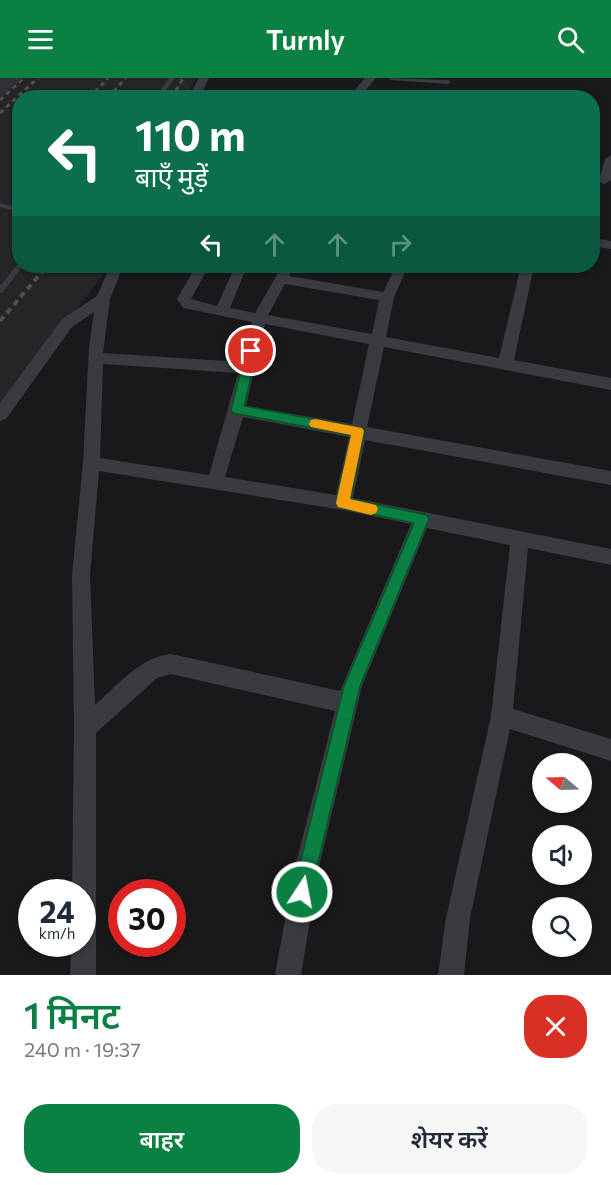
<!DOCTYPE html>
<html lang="hi">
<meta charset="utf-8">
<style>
body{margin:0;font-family:Commissioner,"Noto Sans Devanagari",sans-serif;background:#f6f6f7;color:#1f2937;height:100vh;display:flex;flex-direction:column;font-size:22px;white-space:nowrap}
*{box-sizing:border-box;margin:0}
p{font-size:20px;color:#747a83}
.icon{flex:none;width:33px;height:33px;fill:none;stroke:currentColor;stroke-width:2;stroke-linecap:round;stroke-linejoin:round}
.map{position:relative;height:897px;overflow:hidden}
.details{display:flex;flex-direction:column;background:#fff;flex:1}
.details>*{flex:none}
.hud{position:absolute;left:12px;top:12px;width:588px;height:183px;border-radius:24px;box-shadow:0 2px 4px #0004;background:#0b6e4f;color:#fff;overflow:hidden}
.needle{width:39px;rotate:289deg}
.fabs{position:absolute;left:532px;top:675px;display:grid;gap:12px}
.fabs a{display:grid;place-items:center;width:60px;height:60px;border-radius:50%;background:#fff;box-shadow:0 2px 4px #0004;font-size:30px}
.speed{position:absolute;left:18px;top:801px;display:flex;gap:12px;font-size:30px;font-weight:700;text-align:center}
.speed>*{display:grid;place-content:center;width:78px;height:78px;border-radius:50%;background:#fff;box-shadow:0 2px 4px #0004;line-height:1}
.speed small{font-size:15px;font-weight:400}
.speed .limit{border:9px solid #d22;background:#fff;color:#111}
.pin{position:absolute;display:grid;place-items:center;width:51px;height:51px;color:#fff;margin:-26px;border:3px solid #fff;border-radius:50%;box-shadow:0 2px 6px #0007}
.me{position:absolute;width:66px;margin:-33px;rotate:11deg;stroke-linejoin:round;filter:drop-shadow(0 0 4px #0008)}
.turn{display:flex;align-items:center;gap:21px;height:126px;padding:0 24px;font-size:27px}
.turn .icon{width:78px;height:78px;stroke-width:2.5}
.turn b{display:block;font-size:42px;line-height:51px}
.lanes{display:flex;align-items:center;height:57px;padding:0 24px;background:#0003;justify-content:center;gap:30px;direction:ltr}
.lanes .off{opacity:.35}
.round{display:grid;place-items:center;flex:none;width:63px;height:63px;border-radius:24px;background:#f6f6f7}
.overview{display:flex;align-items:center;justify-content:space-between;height:102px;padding:0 24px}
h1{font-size:36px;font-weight:600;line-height:45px;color:#0b8043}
.primary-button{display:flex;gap:12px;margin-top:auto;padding:12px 24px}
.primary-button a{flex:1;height:69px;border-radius:24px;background:#0b8043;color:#fff;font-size:24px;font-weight:600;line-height:69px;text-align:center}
.primary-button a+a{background:#f6f6f7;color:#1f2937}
header{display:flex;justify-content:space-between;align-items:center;height:78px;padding:0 24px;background:#0b8043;color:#fff;font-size:27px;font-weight:600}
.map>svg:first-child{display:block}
.built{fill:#252528}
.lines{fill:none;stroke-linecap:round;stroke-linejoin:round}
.service{fill:#3a3b40;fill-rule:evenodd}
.minor{fill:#3a3b40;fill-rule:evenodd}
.rail-far1{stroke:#4d4f54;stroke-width:3;stroke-dasharray:4.5 4;stroke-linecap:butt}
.rail{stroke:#4d4f54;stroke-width:4;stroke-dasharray:6 4.5;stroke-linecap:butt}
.shaded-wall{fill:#303134}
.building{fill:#45464b;stroke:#303134;stroke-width:1.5}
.route{fill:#0b8043;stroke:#07532c;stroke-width:1.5}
.slow{fill:#f59e0b}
</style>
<header><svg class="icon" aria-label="menu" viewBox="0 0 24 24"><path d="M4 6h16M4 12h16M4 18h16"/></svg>Turnly<svg class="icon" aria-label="search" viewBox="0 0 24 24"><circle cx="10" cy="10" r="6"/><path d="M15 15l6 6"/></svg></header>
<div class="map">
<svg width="611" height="897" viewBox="0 0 611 897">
<rect width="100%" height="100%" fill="#19191b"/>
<!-- built -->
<path class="built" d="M 0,0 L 196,0 L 186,19 L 20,20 L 20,188 L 102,188 L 104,196 L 0,327 Z"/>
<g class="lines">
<!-- service -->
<g class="service">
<path d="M 169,0 L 175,0 L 160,20 L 155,20 Z"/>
<path d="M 388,0 L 448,2 L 451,4 L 448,6 L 391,2 Z"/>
<path d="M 0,125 L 20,130 L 20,134 L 0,129 Z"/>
<path d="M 18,186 L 23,188 L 2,215 L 0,215 L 0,208 Z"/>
</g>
<!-- minor -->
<g class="minor">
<path d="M 199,0 L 209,0 L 199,20 L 188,20 Z"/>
<path d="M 365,0 L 376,0 L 359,20 L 348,20 Z"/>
<path d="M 611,77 L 611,102 L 605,106 L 601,105 L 599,102 L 605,81 Z"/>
<path d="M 592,160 L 611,163 L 611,171 L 592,168 Z"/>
<path d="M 110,188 L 123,188 L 110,221 L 103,275 L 241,284 L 252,244 L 183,230 L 177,221 L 196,188 L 209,188 L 191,221 L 217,228 L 235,188 L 247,188 L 230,230 L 255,235 L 282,188 L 294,188 L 289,198 L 383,214 L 396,188 L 408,188 L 394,219 L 386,259 L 499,280 L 521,188 L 534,188 L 514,282 L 611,300 L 611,312 L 384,269 L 367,349 L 611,393 L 611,407 L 365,362 L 353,420 L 611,471 L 611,487 L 528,470 L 513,631 L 611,661 L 611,683 L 510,651 L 470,840 L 464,897 L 438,897 L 446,840 L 491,638 L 510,467 L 427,450 L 362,608 L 318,793 L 301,897 L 275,897 L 294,793 L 335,633 L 171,596 L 157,600 L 96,655 L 96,897 L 70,897 L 71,866 L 82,866 L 82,814 L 72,814 L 74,650 L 72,497 L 83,385 L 89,269 L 94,234 L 72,249 L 6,341 L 0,343 L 0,325 L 62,241 L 97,218 ZM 285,206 L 379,222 L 372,256 L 268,237 ZM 265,246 L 369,266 L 352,346 L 246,328 ZM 103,286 L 238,295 L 209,397 L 100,380 ZM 243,339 L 349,359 L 336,417 L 225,399 ZM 99,393 L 343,432 L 411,446 L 340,613 L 171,576 C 140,579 117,608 95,627 L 90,497 Z"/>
</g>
<!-- rail-far1 -->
<g class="rail-far1">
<path d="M 89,20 L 108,0"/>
<path d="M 108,20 L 126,0"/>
<path d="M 172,20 L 183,0"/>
<path d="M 0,22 L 24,0"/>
<path d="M 0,35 L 38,0"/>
<path d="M 15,100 L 20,97"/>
</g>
<!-- rail -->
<path class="rail" d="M 0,243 L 47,188"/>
</g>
<!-- shaded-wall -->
<path class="shaded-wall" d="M 0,0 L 23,0 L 0,20 Z"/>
<!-- building -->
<path class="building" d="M 592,84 L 597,85 L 592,104 Z"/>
<!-- route -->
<path class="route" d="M 251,269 L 257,273 L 244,328 L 362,350 L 364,353 L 350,421 L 422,436 L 427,437 L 429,441 L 360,608 L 311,814 L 309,820 L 302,823 L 296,820 L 293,814 L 344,608 L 414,445 L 338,429 L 336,425 L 351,357 L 233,335 L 231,332 L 246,273 Z"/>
<!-- slow -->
<path class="slow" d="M 315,341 L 362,350 L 364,353 L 350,421 L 376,427 L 378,431 L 376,435 L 371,437 L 338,429 L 336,425 L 351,357 L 311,349 L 309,346 L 311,342 Z"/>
</svg>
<div class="fabs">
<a><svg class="needle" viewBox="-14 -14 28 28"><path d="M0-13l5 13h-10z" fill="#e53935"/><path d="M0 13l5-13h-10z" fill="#747a83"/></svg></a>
<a><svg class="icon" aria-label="sound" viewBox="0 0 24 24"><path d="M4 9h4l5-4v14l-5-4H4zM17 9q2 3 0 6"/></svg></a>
<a><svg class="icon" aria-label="search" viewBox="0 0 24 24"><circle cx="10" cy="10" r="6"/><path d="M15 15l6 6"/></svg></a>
</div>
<div class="speed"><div>24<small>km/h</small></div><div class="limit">30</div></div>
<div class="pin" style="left:251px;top:273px;background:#d93025"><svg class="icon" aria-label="arrive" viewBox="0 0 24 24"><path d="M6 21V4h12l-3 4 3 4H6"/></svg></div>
<svg class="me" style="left:302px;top:814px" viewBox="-20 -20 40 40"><circle r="17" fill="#0b8043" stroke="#fff" stroke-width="3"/><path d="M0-11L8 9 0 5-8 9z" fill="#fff"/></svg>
<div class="hud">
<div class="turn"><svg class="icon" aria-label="left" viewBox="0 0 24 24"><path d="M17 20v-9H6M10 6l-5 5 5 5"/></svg><div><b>110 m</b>बाएँ मुड़ें</div></div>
<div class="lanes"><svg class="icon" aria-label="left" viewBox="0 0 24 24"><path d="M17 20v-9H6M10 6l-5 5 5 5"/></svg><svg class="icon off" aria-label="ahead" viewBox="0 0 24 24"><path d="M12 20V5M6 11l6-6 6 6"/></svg><svg class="icon off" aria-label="ahead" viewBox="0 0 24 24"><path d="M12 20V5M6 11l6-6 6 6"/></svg><svg class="icon off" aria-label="right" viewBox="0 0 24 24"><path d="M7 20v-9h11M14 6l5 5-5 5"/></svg></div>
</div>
</div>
<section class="details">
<div class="overview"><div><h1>1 मिनट</h1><p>240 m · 19:37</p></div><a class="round" style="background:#d93025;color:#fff"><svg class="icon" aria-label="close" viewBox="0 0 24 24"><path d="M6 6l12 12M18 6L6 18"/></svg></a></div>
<div class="primary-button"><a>बाहर</a><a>शेयर करें</a></div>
</section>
